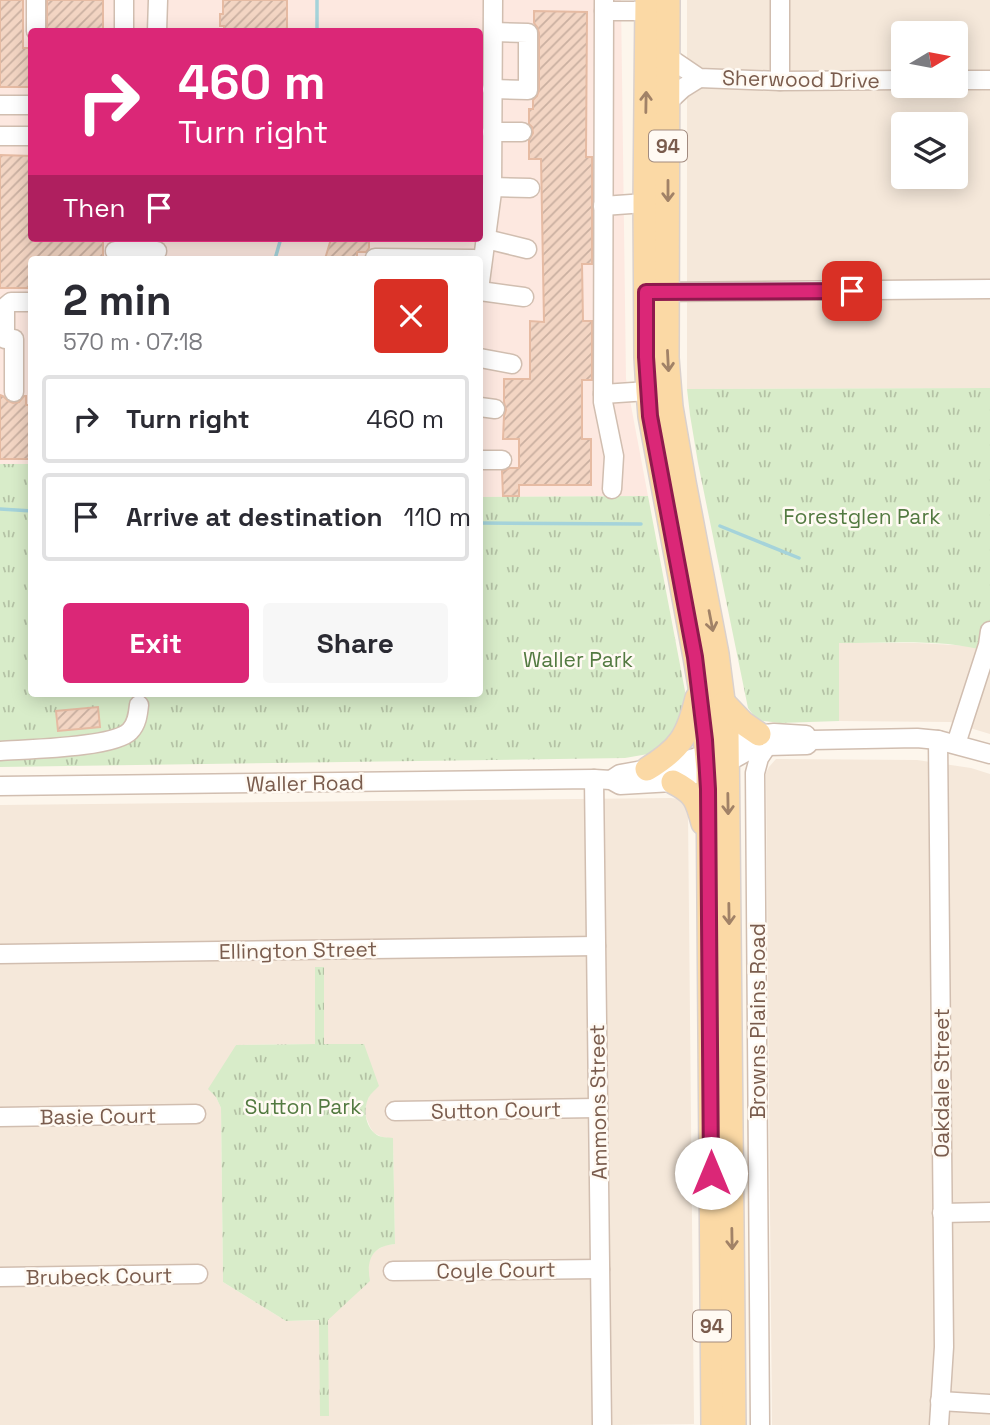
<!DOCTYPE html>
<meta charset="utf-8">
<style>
body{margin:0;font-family:"Space Grotesk",sans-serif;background:#f7f7f7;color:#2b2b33;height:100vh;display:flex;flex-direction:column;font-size:26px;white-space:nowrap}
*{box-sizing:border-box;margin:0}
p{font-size:23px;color:#7c7c81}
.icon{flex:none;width:38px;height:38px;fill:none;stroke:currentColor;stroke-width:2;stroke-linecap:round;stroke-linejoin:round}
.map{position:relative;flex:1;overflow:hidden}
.panel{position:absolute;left:28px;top:256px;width:455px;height:441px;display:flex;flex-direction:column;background:#fff;border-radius:7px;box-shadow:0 4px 18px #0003}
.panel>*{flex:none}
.top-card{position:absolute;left:28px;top:28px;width:455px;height:214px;border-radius:7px;box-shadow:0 4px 18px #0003;background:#db2777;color:#fff;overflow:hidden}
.needle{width:46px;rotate:80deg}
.fabs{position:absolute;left:891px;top:21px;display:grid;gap:14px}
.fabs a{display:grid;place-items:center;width:77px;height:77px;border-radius:7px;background:#fff;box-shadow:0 4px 18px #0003;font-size:35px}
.pin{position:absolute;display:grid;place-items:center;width:60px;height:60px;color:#fff;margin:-30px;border-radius:14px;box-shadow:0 4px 10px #0006}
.me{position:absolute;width:77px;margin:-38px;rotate:0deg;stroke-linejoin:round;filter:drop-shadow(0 0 5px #0008)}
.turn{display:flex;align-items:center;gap:24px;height:147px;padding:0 35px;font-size:32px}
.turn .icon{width:91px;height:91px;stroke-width:2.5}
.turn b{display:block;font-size:49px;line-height:60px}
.then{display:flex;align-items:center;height:66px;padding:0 35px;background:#0003;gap:14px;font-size:26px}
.round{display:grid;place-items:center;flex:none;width:74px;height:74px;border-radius:7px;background:#f7f7f7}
.headline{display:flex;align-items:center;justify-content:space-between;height:119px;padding:0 35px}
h1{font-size:42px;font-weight:600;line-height:52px}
.cta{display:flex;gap:14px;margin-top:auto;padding:14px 35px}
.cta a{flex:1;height:80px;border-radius:7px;background:#db2777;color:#fff;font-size:28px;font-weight:600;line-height:80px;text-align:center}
.cta a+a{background:#f7f7f7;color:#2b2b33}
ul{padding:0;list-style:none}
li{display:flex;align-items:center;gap:21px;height:88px;margin:0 14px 10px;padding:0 21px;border:4px solid #e1e1e2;border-radius:7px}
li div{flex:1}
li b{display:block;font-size:26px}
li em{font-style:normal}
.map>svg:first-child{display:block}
.residential{fill:#f5e8da;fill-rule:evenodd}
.commercial{fill:#fde8e0;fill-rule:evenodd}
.grass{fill:url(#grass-tufts)}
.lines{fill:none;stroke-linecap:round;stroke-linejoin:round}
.stream{stroke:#a5d3da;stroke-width:3.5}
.building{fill:url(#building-hatch);stroke:#e6bba3;stroke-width:2}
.minor-casing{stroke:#d1beb0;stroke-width:21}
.major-casing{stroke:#dad1cd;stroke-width:26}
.minor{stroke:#fff;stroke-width:18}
.major{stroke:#fbd9a5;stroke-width:23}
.oneway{stroke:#a18267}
.route-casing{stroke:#8e194d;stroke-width:18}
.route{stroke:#db2777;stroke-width:12}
.labels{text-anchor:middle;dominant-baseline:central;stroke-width:5;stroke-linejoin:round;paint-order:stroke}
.shield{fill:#fffaf3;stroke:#a28b7f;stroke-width:2}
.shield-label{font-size:19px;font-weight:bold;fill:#7a5c4d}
.street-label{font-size:21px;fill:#7a5c4d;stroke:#fffaf3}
.park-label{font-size:21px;fill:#537a41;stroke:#fffaf3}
</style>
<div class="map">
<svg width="990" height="1425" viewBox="0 0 990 1425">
<defs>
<pattern id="grass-tufts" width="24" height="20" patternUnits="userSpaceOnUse" patternTransform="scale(1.75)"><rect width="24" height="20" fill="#d8ecc9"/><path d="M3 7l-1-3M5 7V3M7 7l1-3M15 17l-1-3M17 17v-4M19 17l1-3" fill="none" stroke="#b4c2a5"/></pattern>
<pattern id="building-hatch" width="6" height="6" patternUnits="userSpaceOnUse" patternTransform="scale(1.75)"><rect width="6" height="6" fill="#f3d5c3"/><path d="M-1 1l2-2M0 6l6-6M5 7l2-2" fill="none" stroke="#cab0a1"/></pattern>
</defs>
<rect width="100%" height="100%" fill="#fdf6ec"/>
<!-- residential -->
<g class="residential">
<path d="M 687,0 L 990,0 L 990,388 L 687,389 ZM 903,33 L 956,33 L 956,86 L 903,86 ZM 903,124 L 956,124 L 956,177 L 903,177 Z"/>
<path d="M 839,643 L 918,643 L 972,646 L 990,652 L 990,734 L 950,722 L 839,721 Z"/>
<path d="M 776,759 L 917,760 L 971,768 L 990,774 L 990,1425 L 772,1425 L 766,773 L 769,767 Z"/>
<path d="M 671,798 L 678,799 L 684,805 L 688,814 L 694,1424 L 619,1425 L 0,1425 L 0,805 ZM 315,967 L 324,1044 L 371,1093 L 366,1103 L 366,1117 L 370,1127 L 374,1133 L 382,1137 L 393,1139 L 395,1244 L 386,1245 L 375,1251 L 369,1259 L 368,1269 L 328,1320 L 286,1321 L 223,1282 L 221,1108 L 216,1097 L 236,1045 L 315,1044 Z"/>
</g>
<!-- commercial -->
<path class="commercial" d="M 0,0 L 621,0 L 626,379 L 648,496 L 480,497 L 480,259 L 32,259 L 31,464 L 0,464 ZM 32,32 L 480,32 L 480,238 L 32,238 Z"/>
<!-- grass -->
<g class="grass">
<path d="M 990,388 L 990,652 C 946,638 886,643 839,643 L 839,721 L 780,723 L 757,720 L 748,708 L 698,463 L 690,415 L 687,389 Z"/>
<path d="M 0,464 L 31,464 L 32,693 L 480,693 L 480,497 L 648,496 L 685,691 L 684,722 L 661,748 L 648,754 L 625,758 L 0,767 Z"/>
<path d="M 315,967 L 324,967 L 324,1044 L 364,1044 L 379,1086 C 378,1087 372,1093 371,1094 C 362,1105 364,1127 377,1135 C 382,1138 387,1137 393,1138 L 395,1244 C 372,1246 366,1260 370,1281 L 328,1320 L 329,1416 L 320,1416 L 319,1320 L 286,1321 L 223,1282 L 221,1108 L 216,1097 L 208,1089 L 236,1045 L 315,1044 Z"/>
</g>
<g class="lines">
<!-- stream -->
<g class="stream">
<path d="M 317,32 L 317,0"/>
<path d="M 275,259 L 281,238"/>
<path d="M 0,509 L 32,511"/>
<path d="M 480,523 L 641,524"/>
<path d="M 720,526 L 799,558"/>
</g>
</g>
<!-- building -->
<g class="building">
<path d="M 0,0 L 23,0 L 23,48 L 32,48 L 32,87 L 0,87 Z"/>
<rect x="47" y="0" width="56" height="32"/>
<path d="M 223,0 L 287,0 L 287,32 L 224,32 L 224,26 L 220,26 L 220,14 L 223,14 Z"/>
<path d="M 534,11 L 587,12 L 586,157 L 592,157 L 592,264 L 582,264 L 583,321 L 592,321 L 592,380 L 582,380 L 582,439 L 591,439 L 591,485 L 519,485 L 519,496 L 503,496 L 502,471 L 510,468 L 519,468 L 519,439 L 503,439 L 504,416 L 506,410 L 504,402 L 504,379 L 530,379 L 530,321 L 544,322 L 541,159 L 529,159 L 529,140 L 533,133 L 532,127 L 529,124 L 529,109 L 533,109 L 533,100 L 537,96 L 539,90 L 539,33 L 537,27 L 534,23 Z"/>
<path d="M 0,155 L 32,156 L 32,238 L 103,238 L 103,259 L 32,259 L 32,288 L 0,288 Z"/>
<path d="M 331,239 L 369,239 L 369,248 L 366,252 L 357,252 L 357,259 L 325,259 Z"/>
<path d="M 0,395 L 3,396 L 8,401 L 13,403 L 19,402 L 24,396 L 26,396 L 26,405 L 32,405 L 32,459 L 0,459 Z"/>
<path d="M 98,707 L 100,727 L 58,731 L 56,711 Z"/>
</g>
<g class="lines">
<defs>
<g id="minor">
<path d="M 36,0 L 36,31"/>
<path d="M 604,0 L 603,402 L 614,456 L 612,489"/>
<path d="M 780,0 L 780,81"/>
<path d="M 604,11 L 647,11"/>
<path d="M 124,32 L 124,0"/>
<path d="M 157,32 L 158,0"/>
<path d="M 668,57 L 699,78 L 780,81 L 903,80"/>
<path d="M 956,80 L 990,80"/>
<path d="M 492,89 L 528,90 L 528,33 L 493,32"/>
<path d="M 668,102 L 683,88 L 699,78"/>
<path d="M 0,105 L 32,105"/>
<path d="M 492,132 L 522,132"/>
<path d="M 0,136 L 32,136"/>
<path d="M 492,187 L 530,188"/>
<path d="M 603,206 L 645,203"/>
<path d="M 486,239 L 527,249"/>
<path d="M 115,251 L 157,251"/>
<path d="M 375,258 L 474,259"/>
<path d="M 480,282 L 492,192 L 493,0"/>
<path d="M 480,291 L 524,297"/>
<path d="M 657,292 L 990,289"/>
<path d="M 5,339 L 5,307 L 11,302 L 32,302"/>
<path d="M 480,358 L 512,364"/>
<path d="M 14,392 L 14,339"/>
<path d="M 603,394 L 648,391"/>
<path d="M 480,407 L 495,409"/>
<path d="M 480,460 L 502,460"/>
<path d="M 938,740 L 944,1347 L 939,1425"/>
<path d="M 956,744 L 988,645 L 990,631"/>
<path d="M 0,751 C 26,749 114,748 130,731 C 137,724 138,714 139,705"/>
<path d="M 594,779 L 602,1425"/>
<path d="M 611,780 L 620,774 L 671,765 L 707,754 L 745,736 L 774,733 L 806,735"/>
<path d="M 0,786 L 594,779 L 611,780 L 620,785 L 673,782 L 728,762 L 746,752 L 767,746 L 807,745 L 812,740 L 917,738 L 938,740 L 990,754"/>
<path d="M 0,954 L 596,946"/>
<path d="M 395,1111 L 598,1108"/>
<path d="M 0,1117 L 196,1114"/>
<path d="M 942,1213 L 990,1212"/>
<path d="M 393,1271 L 600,1269"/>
<path d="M 0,1277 L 198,1274"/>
<path d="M 940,1401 L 990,1404"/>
<path d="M 760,1425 L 755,773 L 759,758 L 767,746"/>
</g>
<g id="major">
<path d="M 647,0 L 645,203 L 646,357 L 648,391 L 650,416 L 695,657 L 700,686 L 708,769 L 713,1425"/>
<path d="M 668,0 L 667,358 L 671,407 L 684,482 L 717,654 L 727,732 L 734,1425"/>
<path d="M 724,703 L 743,723 L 759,734"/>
<path d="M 647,769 C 680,749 688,736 697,698"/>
<path d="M 673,782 C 695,793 697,800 703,823"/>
</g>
</defs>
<!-- minor casing -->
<use href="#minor" class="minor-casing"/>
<!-- major casing -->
<use href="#major" class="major-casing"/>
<!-- minor -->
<use href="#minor" class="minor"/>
<!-- major -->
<use href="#major" class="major"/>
</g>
<!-- one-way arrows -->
<defs><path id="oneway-shaft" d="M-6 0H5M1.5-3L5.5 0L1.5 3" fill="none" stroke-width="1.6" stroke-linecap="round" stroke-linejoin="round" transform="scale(1.75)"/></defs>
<g class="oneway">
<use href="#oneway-shaft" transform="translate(646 102) rotate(-89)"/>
<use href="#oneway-shaft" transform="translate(668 191) rotate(90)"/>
<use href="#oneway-shaft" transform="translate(668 361) rotate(87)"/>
<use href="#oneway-shaft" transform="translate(711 621) rotate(79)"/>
<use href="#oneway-shaft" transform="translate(728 804) rotate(89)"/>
<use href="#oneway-shaft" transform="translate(729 914) rotate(89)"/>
<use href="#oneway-shaft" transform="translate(732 1239) rotate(89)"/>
</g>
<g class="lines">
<defs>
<path id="route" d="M 711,1173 L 708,789 L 705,740 L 695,657 L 650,416 L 646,357 L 646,292 L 852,291"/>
</defs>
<!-- route casing -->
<use href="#route" class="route-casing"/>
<!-- route -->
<use href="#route" class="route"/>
</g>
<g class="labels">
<!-- shield labels -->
<g class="shield">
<rect x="649" y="130.5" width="38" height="31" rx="5"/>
<rect x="693" y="1310.5" width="38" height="31" rx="5"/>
</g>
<g class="shield-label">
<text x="668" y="146">94</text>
<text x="712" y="1326">94</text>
</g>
<!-- street labels -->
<g class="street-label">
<text transform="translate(801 79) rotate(1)">Sherwood Drive</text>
<text transform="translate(305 783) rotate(-1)">Waller Road</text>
<text transform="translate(298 950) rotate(-1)">Ellington Street</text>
<text transform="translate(757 1021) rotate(-90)">Browns Plains Road</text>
<text transform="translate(941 1083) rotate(-90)">Oakdale Street</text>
<text transform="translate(598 1102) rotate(-91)">Ammons Street</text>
<text transform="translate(496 1110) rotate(-1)">Sutton Court</text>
<text transform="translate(98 1116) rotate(-1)">Basie Court</text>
<text transform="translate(496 1270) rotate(-1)">Coyle Court</text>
<text transform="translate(99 1276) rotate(-1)">Brubeck Court</text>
</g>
<!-- park labels -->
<g class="park-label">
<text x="862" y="516">Forestglen Park</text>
<text x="578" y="659">Waller Park</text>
<text x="303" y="1106">Sutton Park</text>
</g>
</g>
</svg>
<div class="fabs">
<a><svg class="needle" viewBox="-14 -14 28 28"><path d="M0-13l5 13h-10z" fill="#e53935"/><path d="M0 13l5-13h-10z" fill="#7c7c81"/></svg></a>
<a><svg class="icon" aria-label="layers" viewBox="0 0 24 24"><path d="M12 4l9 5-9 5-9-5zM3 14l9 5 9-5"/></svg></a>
</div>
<div class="pin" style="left:852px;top:291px;background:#d93025"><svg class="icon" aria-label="arrive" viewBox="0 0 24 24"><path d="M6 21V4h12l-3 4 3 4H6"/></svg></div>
<svg class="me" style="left:711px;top:1173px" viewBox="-20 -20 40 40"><circle r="19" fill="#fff"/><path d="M0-13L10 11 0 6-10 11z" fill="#db2777"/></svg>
<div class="top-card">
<div class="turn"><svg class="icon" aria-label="right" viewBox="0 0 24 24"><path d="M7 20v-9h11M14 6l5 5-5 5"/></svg><div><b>460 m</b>Turn right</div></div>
<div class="then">Then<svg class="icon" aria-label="arrive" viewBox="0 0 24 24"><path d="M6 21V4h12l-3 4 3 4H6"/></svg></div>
</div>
<section class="panel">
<div class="headline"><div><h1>2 min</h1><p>570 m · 07:18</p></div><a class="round" style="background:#d93025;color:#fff"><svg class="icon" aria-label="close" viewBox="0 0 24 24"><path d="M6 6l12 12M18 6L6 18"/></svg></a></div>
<ul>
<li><svg class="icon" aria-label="right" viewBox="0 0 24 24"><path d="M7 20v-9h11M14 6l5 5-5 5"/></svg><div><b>Turn right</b></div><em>460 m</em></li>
<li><svg class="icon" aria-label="arrive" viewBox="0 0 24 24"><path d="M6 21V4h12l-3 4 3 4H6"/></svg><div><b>Arrive at destination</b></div><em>110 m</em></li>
</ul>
<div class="cta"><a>Exit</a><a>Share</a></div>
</section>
</div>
